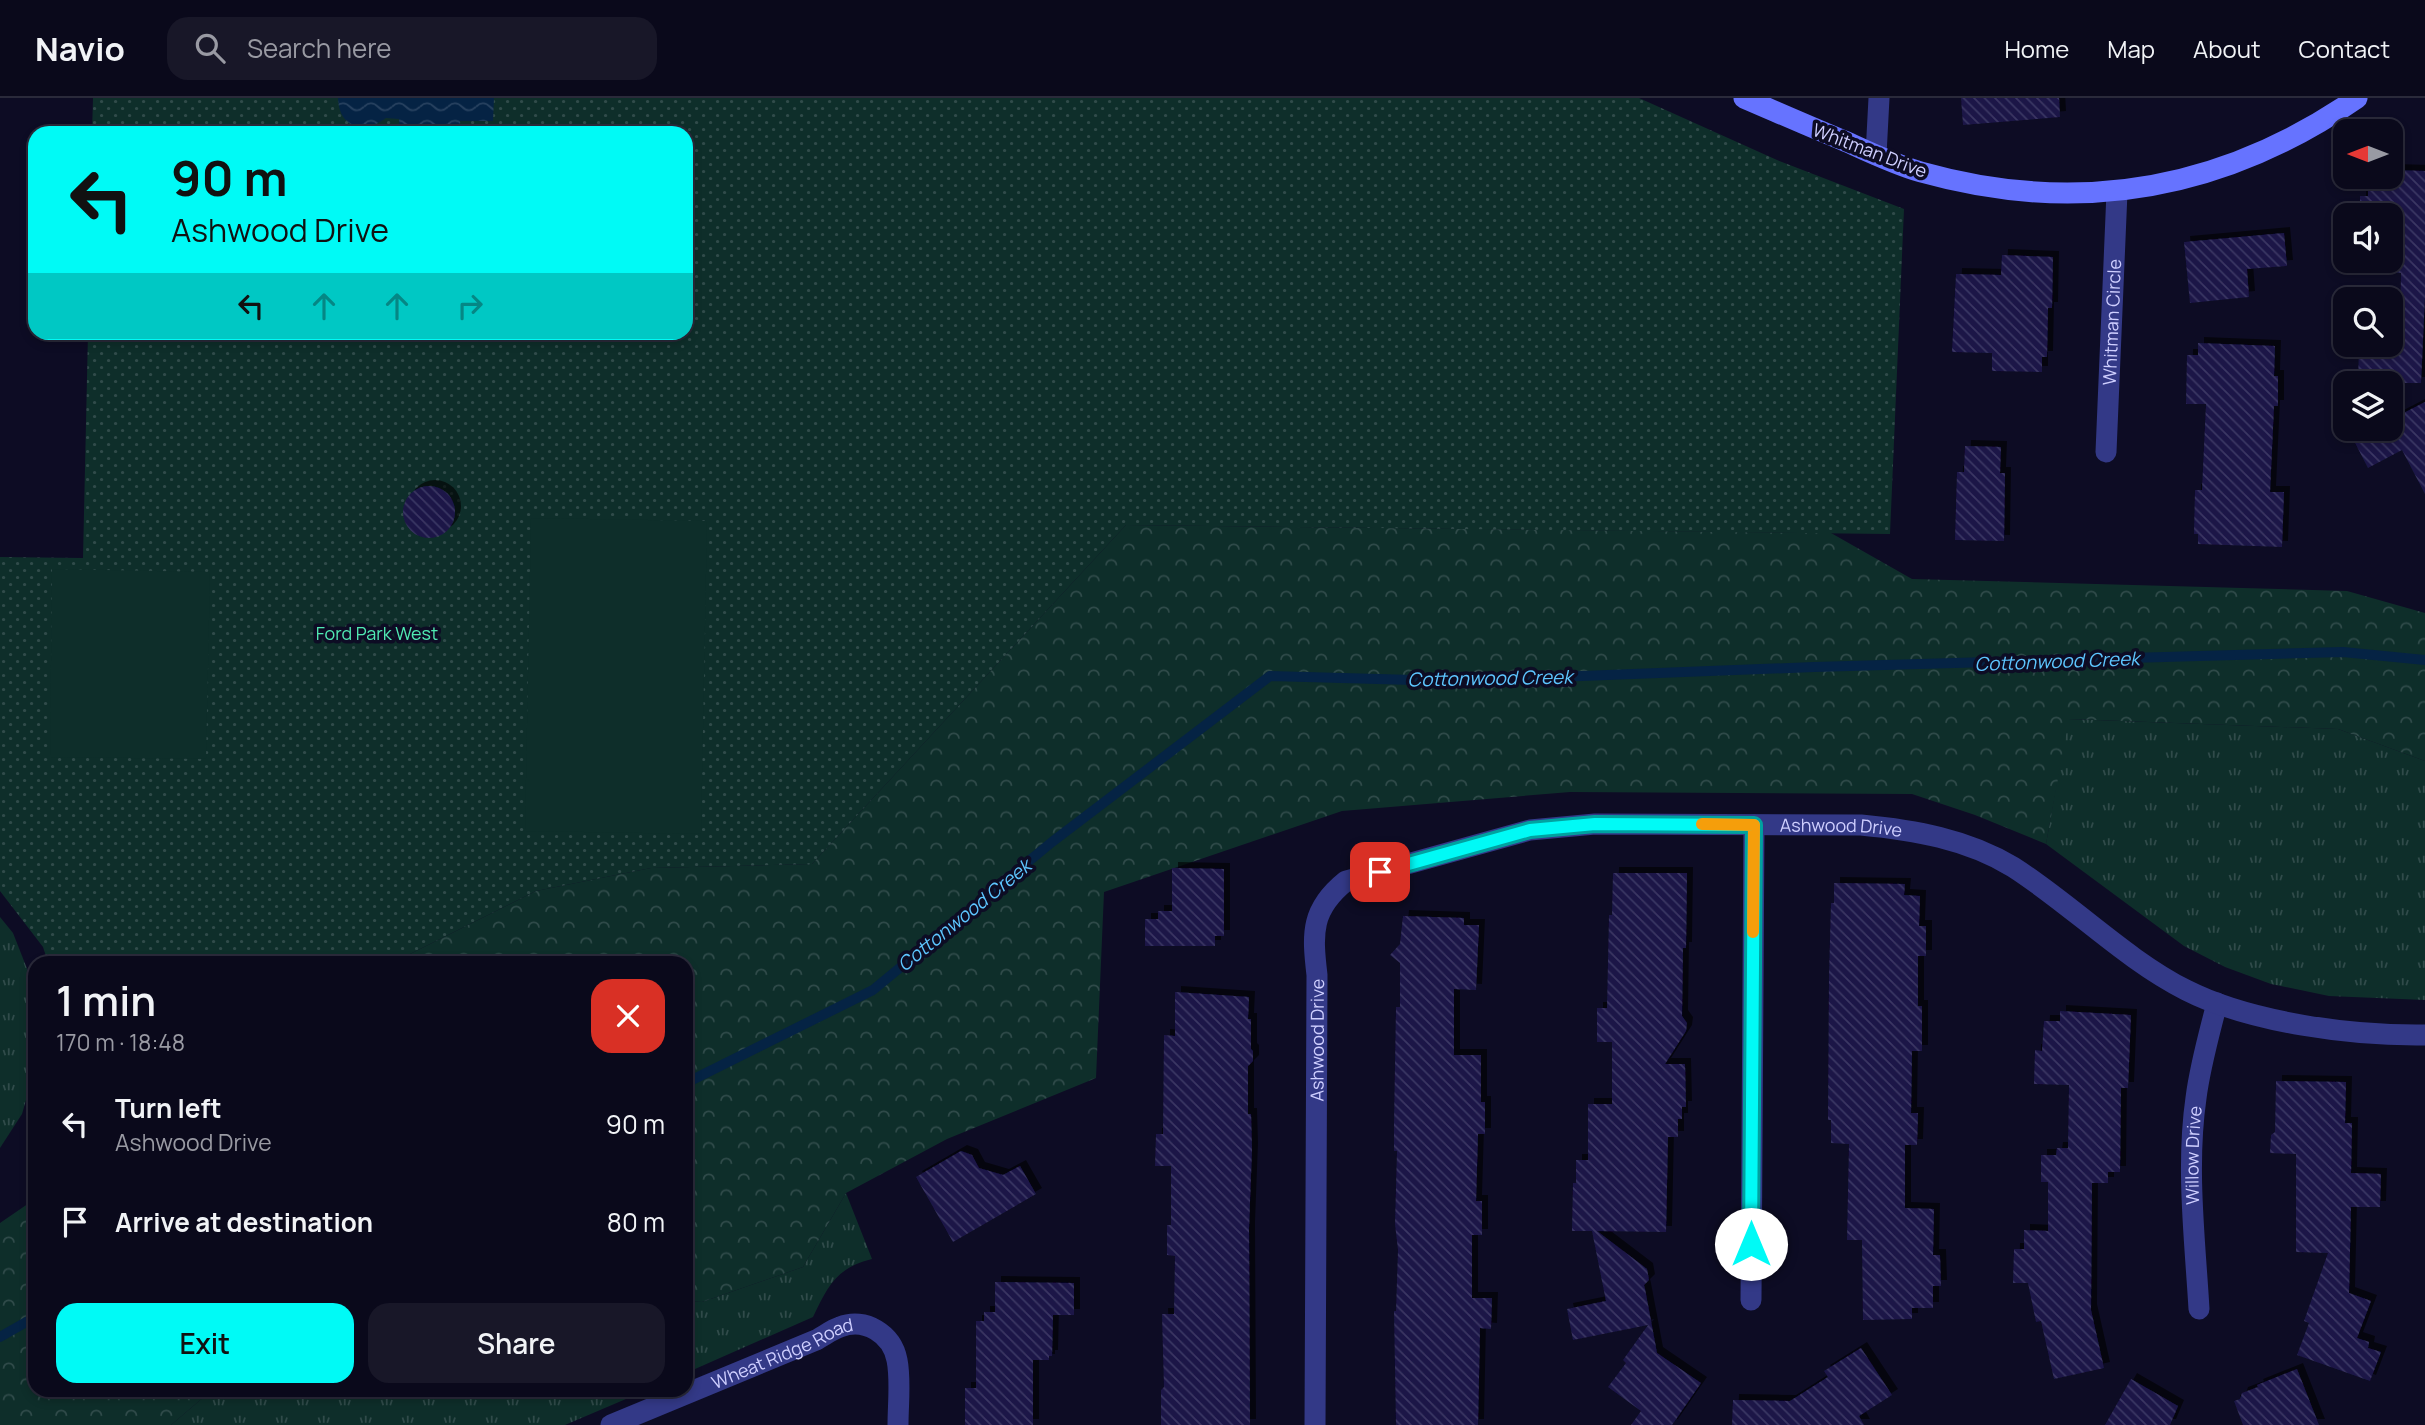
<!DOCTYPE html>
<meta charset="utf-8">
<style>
body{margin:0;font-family:Manrope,sans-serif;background:#181728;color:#f1f3f6;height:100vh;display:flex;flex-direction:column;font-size:26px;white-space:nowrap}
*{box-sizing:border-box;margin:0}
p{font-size:23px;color:#999aa3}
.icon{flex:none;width:38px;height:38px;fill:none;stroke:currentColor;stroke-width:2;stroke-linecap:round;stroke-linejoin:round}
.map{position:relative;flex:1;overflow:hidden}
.drawer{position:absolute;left:28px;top:858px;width:665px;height:441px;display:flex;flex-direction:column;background:#0a091b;border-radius:21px;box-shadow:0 4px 10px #0003,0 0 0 2px #2a2a3a}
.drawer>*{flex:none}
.top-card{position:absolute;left:28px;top:28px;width:665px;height:214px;border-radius:21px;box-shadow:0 4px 10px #0003,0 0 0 2px #2a2a3a;background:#00faf6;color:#111;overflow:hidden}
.needle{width:46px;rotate:270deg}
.fabs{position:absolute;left:2333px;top:21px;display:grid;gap:14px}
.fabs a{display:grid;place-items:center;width:70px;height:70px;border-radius:14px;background:#0a091b;box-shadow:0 4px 10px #0003,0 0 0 2px #2a2a3a;font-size:35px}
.pin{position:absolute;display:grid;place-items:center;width:60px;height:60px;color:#fff;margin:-30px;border-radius:14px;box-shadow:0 4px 10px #0006}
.me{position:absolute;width:77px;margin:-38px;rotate:0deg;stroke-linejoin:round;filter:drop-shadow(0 0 5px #0008)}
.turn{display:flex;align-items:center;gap:24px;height:147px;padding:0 28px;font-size:32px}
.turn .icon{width:91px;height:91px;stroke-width:2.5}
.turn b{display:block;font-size:49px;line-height:60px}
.lanes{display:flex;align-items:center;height:66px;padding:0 28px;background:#0003;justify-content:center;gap:35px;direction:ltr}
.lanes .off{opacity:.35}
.round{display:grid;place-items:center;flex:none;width:74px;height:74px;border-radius:21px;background:#181728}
.headline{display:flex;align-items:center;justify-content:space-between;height:119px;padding:0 28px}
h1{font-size:42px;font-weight:600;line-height:52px}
.cta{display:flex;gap:14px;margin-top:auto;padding:14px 28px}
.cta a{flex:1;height:80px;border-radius:21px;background:#00faf6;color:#111;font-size:28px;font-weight:600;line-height:80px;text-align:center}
.cta a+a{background:#181728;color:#f1f3f6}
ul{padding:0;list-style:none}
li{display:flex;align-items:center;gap:21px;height:98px;padding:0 28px}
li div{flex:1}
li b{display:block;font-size:26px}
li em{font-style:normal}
header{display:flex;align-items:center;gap:42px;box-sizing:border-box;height:98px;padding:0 35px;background:#0a091b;border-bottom:2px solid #2a2a3a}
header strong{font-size:33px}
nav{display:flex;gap:38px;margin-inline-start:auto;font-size:24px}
.search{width:490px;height:63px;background:#181728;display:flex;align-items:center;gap:18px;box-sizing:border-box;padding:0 24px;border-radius:21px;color:#999aa3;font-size:26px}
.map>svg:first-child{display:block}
.grass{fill:url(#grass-tufts)}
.forest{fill:url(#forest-crowns)}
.park{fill:url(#park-dots)}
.pitch{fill:#0e2e2a}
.water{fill:url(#water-waves)}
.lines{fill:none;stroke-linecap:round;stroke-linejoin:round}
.stream{stroke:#052344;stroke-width:10}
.building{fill:url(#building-back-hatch);filter:url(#shadow)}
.street{stroke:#333987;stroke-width:21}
.secondary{stroke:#6673ff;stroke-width:21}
.route-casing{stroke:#00a2a0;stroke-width:18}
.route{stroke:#00faf6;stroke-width:12}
.slow{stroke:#f59e0b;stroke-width:12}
.labels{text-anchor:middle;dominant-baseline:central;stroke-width:7;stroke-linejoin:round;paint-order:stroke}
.street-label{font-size:18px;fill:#cfcfff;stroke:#0d0c24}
.park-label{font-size:18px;fill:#50eab2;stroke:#0d0c24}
.water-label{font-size:19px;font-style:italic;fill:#5dc6ff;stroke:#0d0c24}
</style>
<header>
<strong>Navio</strong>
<div class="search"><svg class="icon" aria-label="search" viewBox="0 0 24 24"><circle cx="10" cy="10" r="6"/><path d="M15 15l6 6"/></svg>Search here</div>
<nav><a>Home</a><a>Map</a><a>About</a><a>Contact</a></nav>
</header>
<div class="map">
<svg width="2425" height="1327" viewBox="0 0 2425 1327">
<defs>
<pattern id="grass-tufts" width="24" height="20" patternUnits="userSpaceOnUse" patternTransform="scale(1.75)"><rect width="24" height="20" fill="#0e2e2a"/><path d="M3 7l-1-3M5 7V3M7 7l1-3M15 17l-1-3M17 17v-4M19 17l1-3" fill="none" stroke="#304b4a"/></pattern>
<pattern id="forest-crowns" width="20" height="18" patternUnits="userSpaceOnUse" patternTransform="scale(1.75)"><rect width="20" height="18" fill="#0e2e2a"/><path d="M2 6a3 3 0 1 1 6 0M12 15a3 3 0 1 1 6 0" fill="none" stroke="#304b4a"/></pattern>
<pattern id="park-dots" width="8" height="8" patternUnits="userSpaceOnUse" patternTransform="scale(1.75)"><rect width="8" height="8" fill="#0e2e2a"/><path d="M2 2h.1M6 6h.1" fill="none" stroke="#304b4a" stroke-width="1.8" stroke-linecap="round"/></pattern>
<pattern id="water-waves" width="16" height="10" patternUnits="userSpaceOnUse" patternTransform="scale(1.75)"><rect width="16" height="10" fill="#052344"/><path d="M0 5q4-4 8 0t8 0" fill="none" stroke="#284260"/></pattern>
<pattern id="building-back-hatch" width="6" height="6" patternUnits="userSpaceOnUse" patternTransform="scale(1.75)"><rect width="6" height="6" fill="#1b1647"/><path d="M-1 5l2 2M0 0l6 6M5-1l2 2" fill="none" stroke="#3b3763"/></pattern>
<filter id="shadow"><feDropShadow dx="6" dy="-6" stdDeviation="0" flood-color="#0009"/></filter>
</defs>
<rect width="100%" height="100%" fill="#0d0c24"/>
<!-- grass -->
<g class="grass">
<path d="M 2068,621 L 2338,631 L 2425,663 L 2425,902 L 2329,898 L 2271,886 L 2225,869 L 2184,848 L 2046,746 Z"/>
<path d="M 0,819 L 13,835 L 35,891 L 35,971 L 22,1016 L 0,1050 Z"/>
<path d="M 846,1095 L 872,1161 C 836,1170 828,1188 813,1219 L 686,1275 L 686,1203 L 702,1204 L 803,1169 Z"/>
<path d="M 212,1292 L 647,1292 L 565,1327 L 171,1327 Z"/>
</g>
<!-- forest -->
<g class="forest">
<path d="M 1126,427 L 1831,435 L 1912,481 L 2347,493 L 2425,515 L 2425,663 L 2338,631 L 2069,621 L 2046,746 L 1975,717 L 1912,696 L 1570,694 L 1342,713 L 1104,794 L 1096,980 L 947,1041 L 846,1095 L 803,1169 L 702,1204 L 686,1203 L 686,864 L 394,864 L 536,793 L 651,770 L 812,766 Z"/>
<path d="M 35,1101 L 35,1292 L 212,1292 L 171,1327 L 0,1327 L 0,1125 Z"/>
</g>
<!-- park -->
<path class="park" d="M 93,0 L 1639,0 L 1777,62 L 1904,111 L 1890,436 L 1126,427 L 812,766 L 651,770 L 536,793 L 394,864 L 48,864 L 43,849 L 0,793 L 0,459 L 83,460 L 88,235 L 686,234 L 686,35 L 92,35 Z"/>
<!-- pitch -->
<g class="pitch">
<path d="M 531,420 L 707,423 L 701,736 L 525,733 Z"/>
<path d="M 52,471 L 210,474 L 206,661 L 50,659 Z"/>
</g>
<!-- water -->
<path class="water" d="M 338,0 L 494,0 L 493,23 L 460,23 L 460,35 L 400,35 L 399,21 L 386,20 C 365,36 339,31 338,0 Z"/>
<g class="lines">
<!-- stream -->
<g class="stream">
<path d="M 686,985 L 873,892 L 1052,744 L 1270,578 L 1450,583 L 1814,569 L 2343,554 L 2425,562"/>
<path d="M 0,1239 L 35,1219"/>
</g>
</g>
<!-- building -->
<g class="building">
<path d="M 1961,0 L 2059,0 L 2060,19 L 1963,27 Z"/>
<path d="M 2390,72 L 2425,73 L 2425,197 L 2421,285 L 2358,285 L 2359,247 L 2390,247 L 2390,231 L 2400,232 L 2401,175 L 2358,174 L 2358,163 L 2390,163 L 2390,117 L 2360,117 L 2360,98 L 2368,98 L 2368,79 L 2390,79 Z"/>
<path d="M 2284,135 L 2287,168 L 2247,171 L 2249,199 L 2190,205 L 2184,144 Z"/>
<path d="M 2002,157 L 2053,159 L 2052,210 L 2048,210 L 2047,259 L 2042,259 L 2042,274 L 1992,273 L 1992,255 L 1952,254 L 1956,176 L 2001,177 Z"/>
<path d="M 2198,245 L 2275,248 L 2274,278 L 2278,278 L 2278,308 L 2274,308 L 2270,394 L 2284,394 L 2282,449 L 2198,446 L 2198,436 L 2194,436 L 2195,392 L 2202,392 L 2206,306 L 2186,306 L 2187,257 L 2198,257 Z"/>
<path d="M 2425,304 L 2425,396 L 2402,352 L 2368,370 L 2353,341 L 2373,331 L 2390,331 L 2390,322 Z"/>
<path d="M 1965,348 L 2001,349 L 2000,375 L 2005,375 L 2004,443 L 1955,442 L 1957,374 L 1964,374 Z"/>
<circle cx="429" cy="414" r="26"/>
<path d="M 1172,770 L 1224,771 L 1224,838 L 1215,838 L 1215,848 L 1145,848 L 1145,821 L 1158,821 L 1158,813 L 1172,813 Z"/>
<path d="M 1613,775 L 1687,775 L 1686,850 L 1683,850 L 1682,918 L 1687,925 L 1686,933 L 1665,966 L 1685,966 L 1686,1009 L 1682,1009 L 1682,1021 L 1678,1021 L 1678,1039 L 1668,1039 L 1666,1134 L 1597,1133 L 1647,1171 L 1649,1182 L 1644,1187 L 1645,1191 L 1657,1255 L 1701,1285 L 1672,1327 L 1631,1327 L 1641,1313 L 1608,1289 L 1626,1265 L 1623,1262 L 1648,1227 L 1573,1242 L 1567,1211 L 1606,1203 L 1592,1133 L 1572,1133 L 1573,1085 L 1576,1085 L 1576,1062 L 1588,1062 L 1588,1006 L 1612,1006 L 1612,944 L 1597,944 L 1597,910 L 1607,910 L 1609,817 L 1612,817 Z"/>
<path d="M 1834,785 L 1905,786 L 1904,797 L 1920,798 L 1919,828 L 1926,828 L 1926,858 L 1918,858 L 1918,908 L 1922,908 L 1922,953 L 1912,953 L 1911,1015 L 1918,1015 L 1917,1047 L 1905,1047 L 1905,1110 L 1934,1111 L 1933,1157 L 1940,1157 L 1941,1188 L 1933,1188 L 1933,1210 L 1912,1210 L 1912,1221 L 1863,1222 L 1862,1142 L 1847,1142 L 1849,1046 L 1831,1045 L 1831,1022 L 1828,1022 L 1829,877 L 1831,805 L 1834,805 Z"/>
<path d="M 1403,818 L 1464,820 L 1464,827 L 1479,827 L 1476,892 L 1454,891 L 1454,957 L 1481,957 L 1481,1004 L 1485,1004 L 1485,1036 L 1478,1036 L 1476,1103 L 1482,1103 L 1482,1137 L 1472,1137 L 1472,1200 L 1492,1200 L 1491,1231 L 1480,1230 L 1478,1327 L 1396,1327 L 1394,1213 L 1396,1213 L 1398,1152 L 1395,1126 L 1397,1053 L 1394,1053 L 1394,1026 L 1396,909 L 1400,909 L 1400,865 L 1390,857 L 1400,846 Z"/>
<path d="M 1175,894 L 1249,899 L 1248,921 L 1251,921 L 1251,951 L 1253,953 L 1253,963 L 1248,968 L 1248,1016 L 1251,1016 L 1252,1051 L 1249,1130 L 1250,1327 L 1161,1327 L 1161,1292 L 1164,1289 L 1162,1216 L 1174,1216 L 1175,1158 L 1167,1157 L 1167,1127 L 1171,1127 L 1171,1068 L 1155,1068 L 1156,1036 L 1163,1036 L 1164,937 L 1175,938 Z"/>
<path d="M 2060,913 L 2131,917 L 2128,990 L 2121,990 L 2120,1074 L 2108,1074 L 2108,1085 L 2092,1085 L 2091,1212 L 2104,1270 L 2054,1281 L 2041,1223 L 2036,1224 L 2028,1185 L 2013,1185 L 2014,1151 L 2024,1151 L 2024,1132 L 2048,1133 L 2048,1084 L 2041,1084 L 2041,1057 L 2056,1057 L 2057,1050 L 2068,1050 L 2069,987 L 2034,986 L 2035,952 L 2042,953 L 2044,923 L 2060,923 Z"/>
<path d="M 2276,983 L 2346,984 L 2345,1025 L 2352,1025 L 2351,1075 L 2381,1076 L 2380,1109 L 2351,1109 L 2349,1195 L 2371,1203 L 2357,1240 L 2369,1244 L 2368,1250 L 2381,1254 L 2370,1283 L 2297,1257 L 2309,1225 L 2304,1223 L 2328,1155 L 2296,1154 L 2296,1056 L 2270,1055 L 2271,1037 L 2275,1034 Z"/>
<path d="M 961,1053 L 972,1057 L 979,1070 L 1003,1077 L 1020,1068 L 1036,1096 L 953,1144 L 916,1079 Z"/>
<path d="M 995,1184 L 1074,1185 L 1074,1217 L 1053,1217 L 1052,1258 L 1049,1258 L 1049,1262 L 1033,1262 L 1033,1327 L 965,1327 L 965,1290 L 976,1290 L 976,1223 L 984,1223 L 984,1214 L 995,1214 Z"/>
<path d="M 1861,1250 L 1892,1297 L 1859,1318 L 1864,1327 L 1732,1327 L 1733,1302 L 1790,1303 L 1828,1279 L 1824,1273 Z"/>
<path d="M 2297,1271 L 2319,1327 L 2243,1327 L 2234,1303 L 2240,1301 L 2242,1295 L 2258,1289 L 2257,1287 Z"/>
<path d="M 2131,1281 L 2178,1308 L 2170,1327 L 2105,1327 Z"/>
</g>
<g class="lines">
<!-- street -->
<g class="street">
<path d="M 1876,57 L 1879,0"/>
<path id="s1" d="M 2106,354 L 2117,94"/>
<path d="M 1751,1202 L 1754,727"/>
<path id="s2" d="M 2199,1211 C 2195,1142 2186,1069 2196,1000 C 2200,968 2209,937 2217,905"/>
<path id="s3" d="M 611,1327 L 816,1242 C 824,1238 831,1232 840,1229 C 865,1219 892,1236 897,1262 C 901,1282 898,1306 898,1327"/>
<path id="s4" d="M 1315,1327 L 1317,877 C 1312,835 1311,811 1346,783 L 1530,732 L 1595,726 L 1861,727 C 1914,732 1967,741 2013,769 C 2071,806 2126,862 2186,892 C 2251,925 2353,938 2425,937"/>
</g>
<!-- secondary -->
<path class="secondary" d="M 1744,0 C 1779,15 1813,30 1847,44 C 1871,55 1896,67 1921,74 C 2078,118 2224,92 2357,0"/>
</g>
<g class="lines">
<defs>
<path id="route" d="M 1380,774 L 1530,732 L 1595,726 L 1754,727 L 1751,1146"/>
</defs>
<!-- route casing -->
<use href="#route" class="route-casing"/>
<!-- route -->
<use href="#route" class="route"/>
<!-- slow -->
<path class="slow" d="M 1702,726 L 1754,727 L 1753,834"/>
</g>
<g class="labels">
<!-- street labels -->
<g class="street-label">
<text transform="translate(1870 52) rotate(21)">Whitman Drive</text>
<text stroke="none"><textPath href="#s1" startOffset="130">Whitman Circle</textPath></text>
<text stroke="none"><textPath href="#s4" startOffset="1057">Ashwood Drive</textPath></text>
<text stroke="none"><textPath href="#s4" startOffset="385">Ashwood Drive</textPath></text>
<text stroke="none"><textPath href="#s2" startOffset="154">Willow Drive</textPath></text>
<text stroke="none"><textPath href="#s3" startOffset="186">Wheat Ridge Road</textPath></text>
</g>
<!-- park labels -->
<g class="park-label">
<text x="377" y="535">Ford Park West</text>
</g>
<!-- water labels -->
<g class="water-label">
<text transform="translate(2057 563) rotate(-2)">Cottonwood Creek</text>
<text transform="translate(1490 580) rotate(-1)">Cottonwood Creek</text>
<text transform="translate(964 817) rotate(-39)">Cottonwood Creek</text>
</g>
</g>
</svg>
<div class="fabs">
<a><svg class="needle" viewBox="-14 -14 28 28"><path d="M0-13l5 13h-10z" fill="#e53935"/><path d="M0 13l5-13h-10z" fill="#999aa3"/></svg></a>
<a><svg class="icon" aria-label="sound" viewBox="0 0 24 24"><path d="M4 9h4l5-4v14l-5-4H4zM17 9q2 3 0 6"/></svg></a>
<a><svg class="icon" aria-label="search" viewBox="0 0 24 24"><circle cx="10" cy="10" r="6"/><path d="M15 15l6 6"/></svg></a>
<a><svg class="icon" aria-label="layers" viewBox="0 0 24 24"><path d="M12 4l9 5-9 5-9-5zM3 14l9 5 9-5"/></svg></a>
</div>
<div class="pin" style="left:1380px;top:774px;background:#d93025"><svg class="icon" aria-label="arrive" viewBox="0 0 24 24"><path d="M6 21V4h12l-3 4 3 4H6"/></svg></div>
<svg class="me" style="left:1751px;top:1146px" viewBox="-20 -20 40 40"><circle r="19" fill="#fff"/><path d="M0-13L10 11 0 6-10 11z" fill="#00faf6"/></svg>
<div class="top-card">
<div class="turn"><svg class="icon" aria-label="left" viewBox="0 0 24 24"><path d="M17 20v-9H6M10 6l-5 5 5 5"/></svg><div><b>90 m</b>Ashwood Drive</div></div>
<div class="lanes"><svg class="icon" aria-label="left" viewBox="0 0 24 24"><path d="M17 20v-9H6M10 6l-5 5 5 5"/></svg><svg class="icon off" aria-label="ahead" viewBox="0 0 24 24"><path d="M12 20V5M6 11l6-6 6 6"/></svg><svg class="icon off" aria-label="ahead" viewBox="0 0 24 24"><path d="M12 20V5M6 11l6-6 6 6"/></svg><svg class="icon off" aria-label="right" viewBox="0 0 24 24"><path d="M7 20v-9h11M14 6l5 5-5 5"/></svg></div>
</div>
<section class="drawer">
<div class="headline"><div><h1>1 min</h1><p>170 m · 18:48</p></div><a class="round" style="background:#d93025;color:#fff"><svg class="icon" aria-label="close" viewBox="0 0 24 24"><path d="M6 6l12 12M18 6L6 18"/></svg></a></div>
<ul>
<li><svg class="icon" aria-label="left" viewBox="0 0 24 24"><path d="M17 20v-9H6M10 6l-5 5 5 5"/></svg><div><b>Turn left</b><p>Ashwood Drive</p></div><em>90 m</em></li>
<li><svg class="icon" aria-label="arrive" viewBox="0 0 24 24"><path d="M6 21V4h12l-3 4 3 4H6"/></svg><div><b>Arrive at destination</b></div><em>80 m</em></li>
</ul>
<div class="cta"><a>Exit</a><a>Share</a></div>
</section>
</div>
